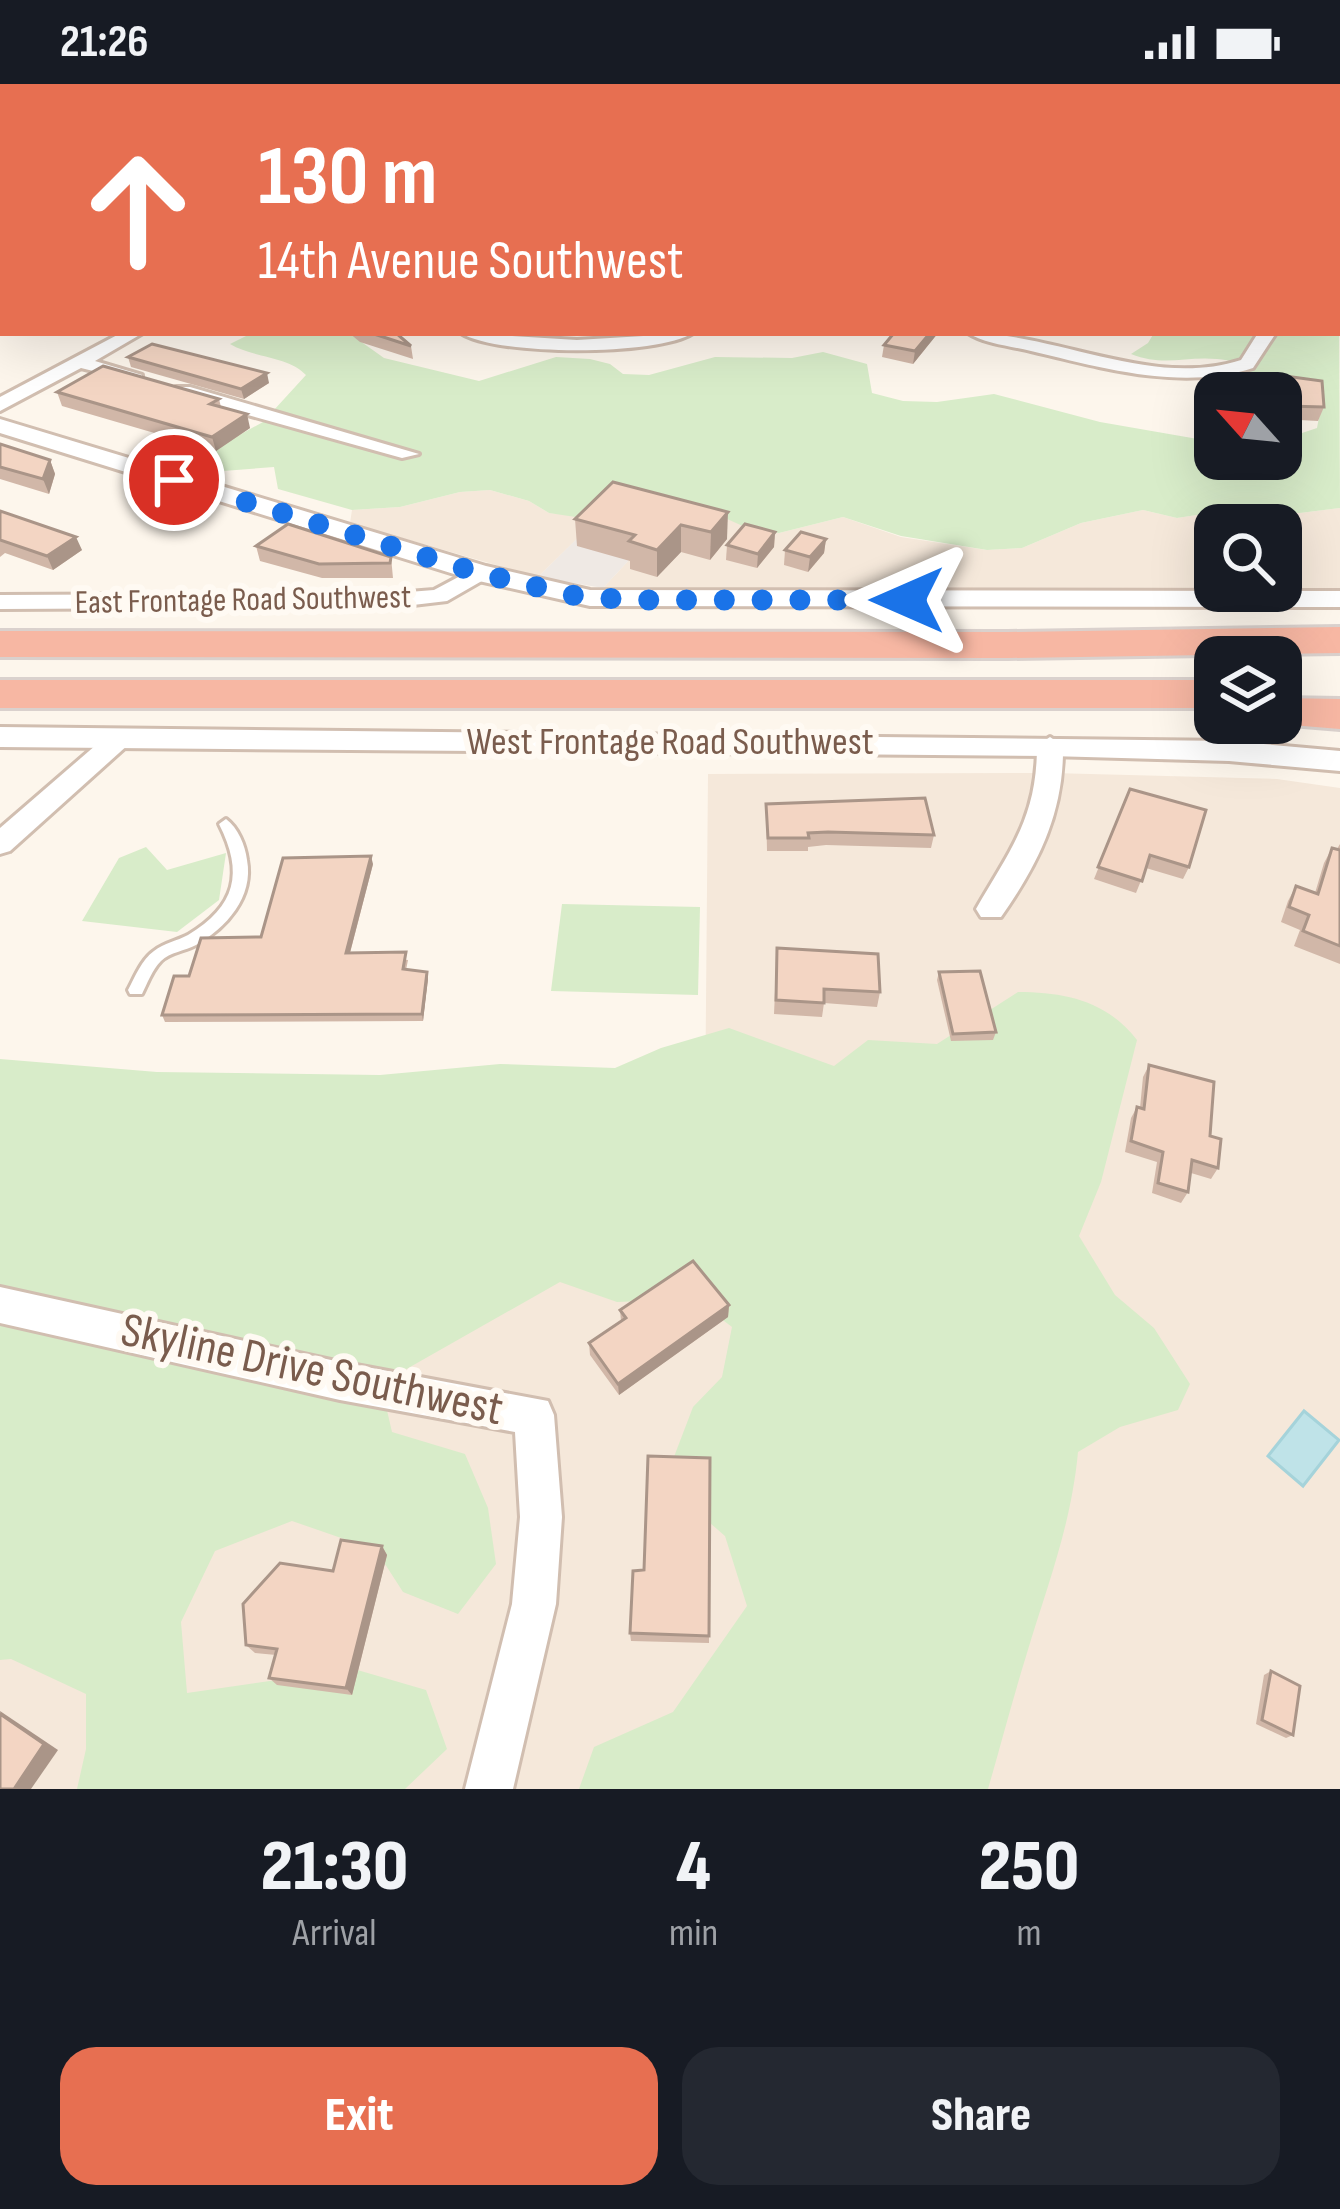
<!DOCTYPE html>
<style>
body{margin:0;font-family:"Sofia Sans Condensed",sans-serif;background:#242831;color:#f1f3f6;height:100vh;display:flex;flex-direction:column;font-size:45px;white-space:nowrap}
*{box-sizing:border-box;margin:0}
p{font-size:39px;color:#9ea1a6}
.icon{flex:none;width:66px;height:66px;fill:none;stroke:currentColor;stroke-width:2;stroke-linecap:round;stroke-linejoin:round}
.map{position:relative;height:1705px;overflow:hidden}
.side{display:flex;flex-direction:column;background:#171b24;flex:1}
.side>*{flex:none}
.top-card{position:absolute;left:0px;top:0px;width:1341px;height:252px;box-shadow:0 12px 48px #0002;background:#e76f51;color:#fff;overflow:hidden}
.needle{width:78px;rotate:297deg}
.controls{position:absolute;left:1194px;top:288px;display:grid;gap:24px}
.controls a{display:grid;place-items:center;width:108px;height:108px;border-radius:24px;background:#171b24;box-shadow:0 12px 48px #0002;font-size:60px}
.pin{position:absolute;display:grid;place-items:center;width:102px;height:102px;color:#fff;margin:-51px;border:6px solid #fff;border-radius:50%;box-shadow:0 3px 12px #0007}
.me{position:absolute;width:132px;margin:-66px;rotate:270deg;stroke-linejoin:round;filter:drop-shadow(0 0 9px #0008)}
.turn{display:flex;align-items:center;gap:42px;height:252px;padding:0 60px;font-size:54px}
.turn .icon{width:156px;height:156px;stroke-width:2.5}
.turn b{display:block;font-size:84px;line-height:102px}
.eta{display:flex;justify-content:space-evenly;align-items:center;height:204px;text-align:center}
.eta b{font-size:72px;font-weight:800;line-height:84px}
.cta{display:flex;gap:24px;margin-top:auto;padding:24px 60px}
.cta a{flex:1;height:138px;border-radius:36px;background:#e76f51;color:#fff;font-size:48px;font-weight:800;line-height:138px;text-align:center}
.cta a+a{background:#242831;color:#f1f3f6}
.status{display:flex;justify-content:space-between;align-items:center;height:84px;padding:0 60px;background:#171b24;direction:ltr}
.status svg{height:33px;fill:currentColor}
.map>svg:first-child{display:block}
.residential{fill:#f5e8da}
.industrial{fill:#efe9e4}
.green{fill:#d8ecc9}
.water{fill:#bfe3e8;stroke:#a5d3da;stroke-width:3}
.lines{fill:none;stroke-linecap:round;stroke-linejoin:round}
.service-casing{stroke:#d1beb0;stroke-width:6}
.minor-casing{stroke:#d1beb0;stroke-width:6}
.tertiary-casing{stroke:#d1beb0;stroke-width:6}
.motorway-casing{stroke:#dad1cd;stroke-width:6}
.service{fill:#fff;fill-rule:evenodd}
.minor{fill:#fff;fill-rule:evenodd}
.tertiary{fill:#fff;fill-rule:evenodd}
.motorway{fill:#f7b7a3;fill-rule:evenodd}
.wall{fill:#d1b7a8}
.shaded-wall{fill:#aa9588}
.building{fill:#f3d5c3;stroke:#aa9588;stroke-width:3}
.route{stroke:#1a73e8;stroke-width:21;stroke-dasharray:0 37.8}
.labels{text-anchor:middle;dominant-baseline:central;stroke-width:12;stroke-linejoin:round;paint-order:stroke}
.far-street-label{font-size:33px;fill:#7a5c4d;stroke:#fffaf3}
.street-label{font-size:39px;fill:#7a5c4d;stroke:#fffaf3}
.near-street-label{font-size:48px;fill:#7a5c4d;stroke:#fffaf3}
</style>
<div class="status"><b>21:26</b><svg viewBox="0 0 49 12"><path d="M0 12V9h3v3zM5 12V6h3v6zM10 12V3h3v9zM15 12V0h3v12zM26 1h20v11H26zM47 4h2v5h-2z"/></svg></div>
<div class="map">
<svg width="1340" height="1705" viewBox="0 0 1340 1705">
<rect width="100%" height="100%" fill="#fdf6ec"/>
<!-- residential -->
<g class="residential">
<path d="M 490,406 L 529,417 L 549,429 L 599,433 L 538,493 L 350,439 L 352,426 L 400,423 L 460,408 Z"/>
<path d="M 685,416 L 779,449 L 843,433 L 901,453 L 987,466 L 1022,464 L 1081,439 L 1143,426 L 1177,434 L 1223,427 L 1300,429 L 1340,424 L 1340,504 L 1281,505 L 1281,441 L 1215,441 L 1215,506 L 616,508 L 603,504 Z"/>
<path d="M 1052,689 L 1277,695 L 1340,704 L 1340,1705 L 0,1705 L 0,1009 L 705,1033 L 708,690 Z"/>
</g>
<!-- industrial -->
<path class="industrial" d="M 685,416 L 603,504 L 538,493 L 599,433 Z"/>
<!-- green -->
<g class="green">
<path d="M 1338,10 L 1340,424 L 1300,429 L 1223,427 L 1177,434 L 1143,426 L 1081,439 L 1022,464 L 987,466 L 901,452 L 843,433 L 779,449 L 756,448 L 685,416 L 589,435 L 549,429 L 529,417 L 490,406 L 460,408 L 400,423 L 352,426 L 278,405 L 274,383 L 223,387 L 202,379 L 203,371 L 263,338 L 306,291 C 288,272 253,274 230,260 L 252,249 L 332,249 L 353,252 L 384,274 L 479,297 L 556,273 L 590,275 L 610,280 L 623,290 L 649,291 L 715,273 L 792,274 L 823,268 L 867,280 L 872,309 L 903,317 L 937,318 L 994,310 L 1100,338 L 1215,358 L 1215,375 L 1281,375 L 1281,356 L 1317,344 L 1320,328 L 1242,291 L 1255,283 C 1243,280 1230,276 1217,275 C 1185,272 1164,283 1131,270 L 1148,259 L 1154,249 L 1338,249 Z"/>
<path d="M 146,763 L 167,786 L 226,769 L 219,816 L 177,848 L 82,837 L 119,774 Z"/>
<path d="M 562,820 L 700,823 L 698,911 L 551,907 Z"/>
<path d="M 1018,908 C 1065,908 1107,917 1137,956 L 1101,1098 L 1079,1152 L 1115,1211 L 1154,1244 L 1190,1300 L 1178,1326 L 1120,1343 L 1078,1368 C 1071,1442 1048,1499 1027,1569 C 1013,1614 1001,1660 988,1705 L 579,1705 L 594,1663 L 673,1628 L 747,1522 L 725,1452 L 664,1399 L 693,1323 L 722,1293 L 732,1243 L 695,1215 L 617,1218 L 560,1198 L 403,1287 L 383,1309 L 392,1348 L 465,1370 L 488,1424 L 496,1480 L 458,1530 L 403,1508 L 376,1466 L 292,1437 L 215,1467 L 181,1538 L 187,1609 L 354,1585 L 426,1606 L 447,1665 L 405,1705 L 77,1705 L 86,1665 L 86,1610 L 11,1575 L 0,1576 L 0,975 L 157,988 L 380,991 L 500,980 L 615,984 L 661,964 L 729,944 L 834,982 L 868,956 L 937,960 Z"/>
</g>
<!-- water -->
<path class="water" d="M 1304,1327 L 1339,1356 L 1303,1402 L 1268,1372 Z"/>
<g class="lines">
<defs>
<path id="service" d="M 226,735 C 238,744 245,761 247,776 C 254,813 226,844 196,861 C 185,867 170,868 161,877 C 152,886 147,900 142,910 L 130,910 L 128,906 C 135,893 142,875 154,867 C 164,859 177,857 188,851 C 236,822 244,789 219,740 Z"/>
<g id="minor">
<path d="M 3,90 L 3,98 L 0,99 L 0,91 Z"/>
<path d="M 0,134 L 3,134 L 3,144 L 0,143 Z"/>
<path d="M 121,249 L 143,249 L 95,277 L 142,291 L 142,299 L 81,284 L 0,327 L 0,313 Z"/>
<path d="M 461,249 L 577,256 L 693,249 C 658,272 496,272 461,249 Z"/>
<path d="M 968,249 C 1057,249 1152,305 1241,276 L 1258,249 L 1276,249 L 1253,284 C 1182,307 1102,284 1031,267 C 1011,262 985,260 968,249 Z"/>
<path d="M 176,303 L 190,303 L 419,370 L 402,374 L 176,311 Z"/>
<path d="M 479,482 L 487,484 L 487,494 L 447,517 L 396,523 L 0,525 L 0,511 L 396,509 L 434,506 Z"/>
<path d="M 120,646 L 133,654 L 129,660 L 10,767 L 0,770 L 0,744 L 111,648 Z"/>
<path d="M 1050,653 L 1063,662 C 1064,728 1039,779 1001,833 L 981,833 L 976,825 C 1010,766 1037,734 1037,662 Z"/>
<path d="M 0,1203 L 340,1278 L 548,1317 L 554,1331 L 562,1433 L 556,1520 L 513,1705 L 465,1705 L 512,1520 L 520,1433 L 515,1348 L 340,1316 L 0,1239 Z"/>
</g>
<g id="tertiary">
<path d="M 0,335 L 486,482 L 590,506 L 1340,507 L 1340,523 L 590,522 L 470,495 L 0,349 Z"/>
<path d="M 0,643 L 1229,657 L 1340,667 L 1340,687 L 1229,677 L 1050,672 L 0,663 Z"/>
</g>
<g id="motorway">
<path d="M 1340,543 L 1340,569 L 1008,574 L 0,573 L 0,547 L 1008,548 Z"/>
<rect x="0" y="596" width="1215" height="28"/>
<path d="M 1281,614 L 1340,615 L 1340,645 L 1268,639 L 1281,639 Z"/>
</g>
</defs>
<!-- service casing -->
<use href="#service" class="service-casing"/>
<!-- minor casing -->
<use href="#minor" class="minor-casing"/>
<!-- tertiary casing -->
<use href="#tertiary" class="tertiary-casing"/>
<!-- motorway casing -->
<use href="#motorway" class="motorway-casing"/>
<!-- service -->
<use href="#service" class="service"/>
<!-- minor -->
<use href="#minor" class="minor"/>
<!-- tertiary -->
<use href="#tertiary" class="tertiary"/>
<!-- motorway -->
<use href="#motorway" class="motorway"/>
</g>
<!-- wall -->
<g class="wall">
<path d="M 943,0 L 1086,0 L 1086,2 L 1075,3 L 946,3 Z"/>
<path d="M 349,249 L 396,249 L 411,262 L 413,275 L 360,258 Z"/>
<path d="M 938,249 L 913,280 L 882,273 L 884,261 Z"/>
<path d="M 128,273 L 269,299 L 244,315 L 131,283 Z"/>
<path d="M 1285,292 L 1324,323 L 1318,337 L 1281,335 L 1280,306 Z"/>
<path d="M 57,308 L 219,315 L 221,323 L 250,344 L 216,367 L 62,322 Z"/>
<path d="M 0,360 L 50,376 L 55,390 L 49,410 L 0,395 Z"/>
<path d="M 613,398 L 727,455 L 710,476 L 681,468 L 657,493 L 630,485 L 630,477 L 577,462 L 575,435 Z"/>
<path d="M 0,427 L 82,466 L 53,486 L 5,469 L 0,473 Z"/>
<path d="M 775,448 L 774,463 L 757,484 L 726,476 L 727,461 Z"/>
<path d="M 826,455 L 824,469 L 808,488 L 784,481 L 785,466 Z"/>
<path d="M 256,462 L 391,473 L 393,494 L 322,494 L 260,477 Z"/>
<path d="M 1130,705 L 1189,783 L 1183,795 L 1146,784 L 1136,809 L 1094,795 Z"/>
<path d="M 766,720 L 934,751 L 931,764 L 826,761 L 808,763 L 808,767 L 767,767 Z"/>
<path d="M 1340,760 L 1340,880 L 1294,862 L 1300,846 L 1281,838 L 1288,817 L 1296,802 L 1315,809 L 1324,779 L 1332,764 L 1337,765 Z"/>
<path d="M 373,780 L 350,869 L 408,876 L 406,886 L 427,888 L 428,895 L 423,937 L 165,938 L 162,931 L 189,892 L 261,853 Z"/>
<path d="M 777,864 L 880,908 L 877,923 L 824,919 L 822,933 L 774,930 Z"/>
<path d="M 939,888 L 996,948 L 993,956 L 951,957 L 937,896 Z"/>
<path d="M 1149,981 L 1210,1052 L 1218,1084 L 1211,1095 L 1191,1089 L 1188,1108 L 1181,1119 L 1152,1109 L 1157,1078 L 1125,1068 L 1131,1034 L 1137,1023 L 1140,1024 L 1143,993 Z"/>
<path d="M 729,1221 L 728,1233 L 619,1311 L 590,1271 L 589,1259 L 621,1237 L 620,1226 Z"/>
<path d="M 382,1462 L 387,1471 L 352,1611 L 277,1601 L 269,1594 L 276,1571 L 255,1569 L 246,1561 L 333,1487 Z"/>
<path d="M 630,1549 L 709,1552 L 709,1559 L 631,1557 Z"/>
<path d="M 1271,1587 L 1293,1651 L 1286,1654 L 1256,1640 L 1264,1591 Z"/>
</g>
<!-- shaded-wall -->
<g class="shaded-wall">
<path d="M 508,0 L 527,0 L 522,3 L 502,3 Z"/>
<path d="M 1019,0 L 1086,0 L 1086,2 L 1075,3 L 1019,3 Z"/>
<path d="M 930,249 L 938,249 L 913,280 L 915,267 Z"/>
<path d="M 267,289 L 269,299 L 244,315 L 241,305 Z"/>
<path d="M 247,330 L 250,344 L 216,367 L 212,353 Z"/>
<path d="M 50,376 L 55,390 L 49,410 L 43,395 Z"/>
<path d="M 728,428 L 727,455 L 710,476 L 711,448 Z"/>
<path d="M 681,441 L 681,468 L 657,493 L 657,466 Z"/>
<path d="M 775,448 L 774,463 L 757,484 L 758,470 Z"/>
<path d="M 76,453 L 82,466 L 53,486 L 47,472 Z"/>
<path d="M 826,455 L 824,469 L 808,488 L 810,473 Z"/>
<path d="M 371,772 L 373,780 L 348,876 L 346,869 Z"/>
<path d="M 427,888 L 428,895 L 423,937 L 422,930 Z"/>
<path d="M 729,1221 L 728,1233 L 619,1311 L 618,1300 Z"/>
<path d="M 382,1462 L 387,1471 L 352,1611 L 346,1604 Z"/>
<path d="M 0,1627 L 58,1666 L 31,1705 L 14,1705 Z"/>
</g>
<!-- building -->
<g class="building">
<path d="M 0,0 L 278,0 L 271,3 L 3,3 L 3,23 L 0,23 Z"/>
<path d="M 280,0 L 508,0 L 502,3 L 287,3 Z"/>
<path d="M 720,0 L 900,0 L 901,3 L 725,3 Z"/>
<path d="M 3,25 L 3,55 L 0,56 L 0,37 L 2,37 Z"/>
<path d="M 3,106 L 3,135 L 2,136 L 0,107 Z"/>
<path d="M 0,195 L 3,195 L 3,220 L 1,221 Z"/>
<path d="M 371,249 L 396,249 L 411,262 Z"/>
<path d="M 894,249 L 930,249 L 915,267 L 884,261 Z"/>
<path d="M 152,260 L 267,289 L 241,305 L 128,273 Z"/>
<path d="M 103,282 L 219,315 L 210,320 L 247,330 L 212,353 L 57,308 Z"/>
<path d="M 1285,292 L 1322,297 L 1324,323 L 1286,322 Z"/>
<path d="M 0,360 L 50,376 L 43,395 L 0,383 Z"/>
<path d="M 613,398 L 728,428 L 711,448 L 681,441 L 657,466 L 629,457 L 635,451 L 575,435 Z"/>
<path d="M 0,427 L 76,453 L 47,472 L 0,456 Z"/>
<path d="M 288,440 L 391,473 L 390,479 L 319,480 L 256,462 Z"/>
<path d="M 745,440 L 775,448 L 758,470 L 727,461 Z"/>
<path d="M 801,448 L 826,455 L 810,473 L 785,466 Z"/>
<path d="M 1130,705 L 1206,726 L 1189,783 L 1150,771 L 1142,797 L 1098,783 Z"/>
<path d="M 925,714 L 934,751 L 828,748 L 808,749 L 809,754 L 768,754 L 766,720 Z"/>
<path d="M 1332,764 L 1340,766 L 1340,862 L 1303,847 L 1309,831 L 1289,823 L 1296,802 L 1318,810 Z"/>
<path d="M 371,772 L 346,869 L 406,868 L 403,885 L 427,888 L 422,930 L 162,931 L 174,892 L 189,892 L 201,854 L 261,853 L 283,774 Z"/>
<path d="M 777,864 L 878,870 L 880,908 L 824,905 L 824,919 L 776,916 Z"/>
<path d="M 980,887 L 996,948 L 953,950 L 939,888 Z"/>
<path d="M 1149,981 L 1214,998 L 1210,1052 L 1221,1055 L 1218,1084 L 1192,1076 L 1188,1108 L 1158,1099 L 1163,1068 L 1131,1057 L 1137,1023 L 1144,1025 Z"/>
<path d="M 693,1177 L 729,1221 L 618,1300 L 589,1259 L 626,1234 L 620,1226 Z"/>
<path d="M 648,1372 L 710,1374 L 709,1552 L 630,1549 L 633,1487 L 644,1486 Z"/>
<path d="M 341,1456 L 382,1462 L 346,1604 L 269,1594 L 277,1565 L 246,1561 L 243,1520 L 280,1479 L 333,1487 Z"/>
<path d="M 1271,1587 L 1300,1602 L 1293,1651 L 1262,1636 Z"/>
<path d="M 0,1630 L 44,1660 L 14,1705 L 0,1705 Z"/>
</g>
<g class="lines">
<!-- route -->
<path class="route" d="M 174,396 L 479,489 L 571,511 L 628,516 L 907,516"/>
</g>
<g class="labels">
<!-- far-street labels -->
<g class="far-street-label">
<text transform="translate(243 516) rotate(-1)">East Frontage Road Southwest</text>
</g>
<!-- street labels -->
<g class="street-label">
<text x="670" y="658">West Frontage Road Southwest</text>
</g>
<!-- near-street labels -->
<g class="near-street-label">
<text transform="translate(312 1286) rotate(12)">Skyline Drive Southwest</text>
</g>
</g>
</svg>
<div class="controls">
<a><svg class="needle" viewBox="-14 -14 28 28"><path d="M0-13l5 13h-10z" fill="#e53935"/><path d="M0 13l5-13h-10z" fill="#9ea1a6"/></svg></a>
<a><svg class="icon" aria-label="search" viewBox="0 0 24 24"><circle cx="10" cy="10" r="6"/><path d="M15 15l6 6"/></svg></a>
<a><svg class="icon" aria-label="layers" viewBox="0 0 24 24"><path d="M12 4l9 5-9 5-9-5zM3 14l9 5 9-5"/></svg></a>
</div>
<div class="pin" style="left:174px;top:396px;background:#d93025"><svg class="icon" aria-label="arrive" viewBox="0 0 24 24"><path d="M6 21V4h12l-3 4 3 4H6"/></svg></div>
<svg class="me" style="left:907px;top:516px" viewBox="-20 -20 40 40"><path d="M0-17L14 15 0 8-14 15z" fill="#1a73e8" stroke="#fff" stroke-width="4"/></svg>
<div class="top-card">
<div class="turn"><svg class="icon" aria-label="ahead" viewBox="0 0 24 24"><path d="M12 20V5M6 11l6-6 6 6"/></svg><div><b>130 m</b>14th Avenue Southwest</div></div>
</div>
</div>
<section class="side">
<div class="eta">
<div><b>21:30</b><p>Arrival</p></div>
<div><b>4</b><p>min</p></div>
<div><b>250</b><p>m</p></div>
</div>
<div class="cta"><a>Exit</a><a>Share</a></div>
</section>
